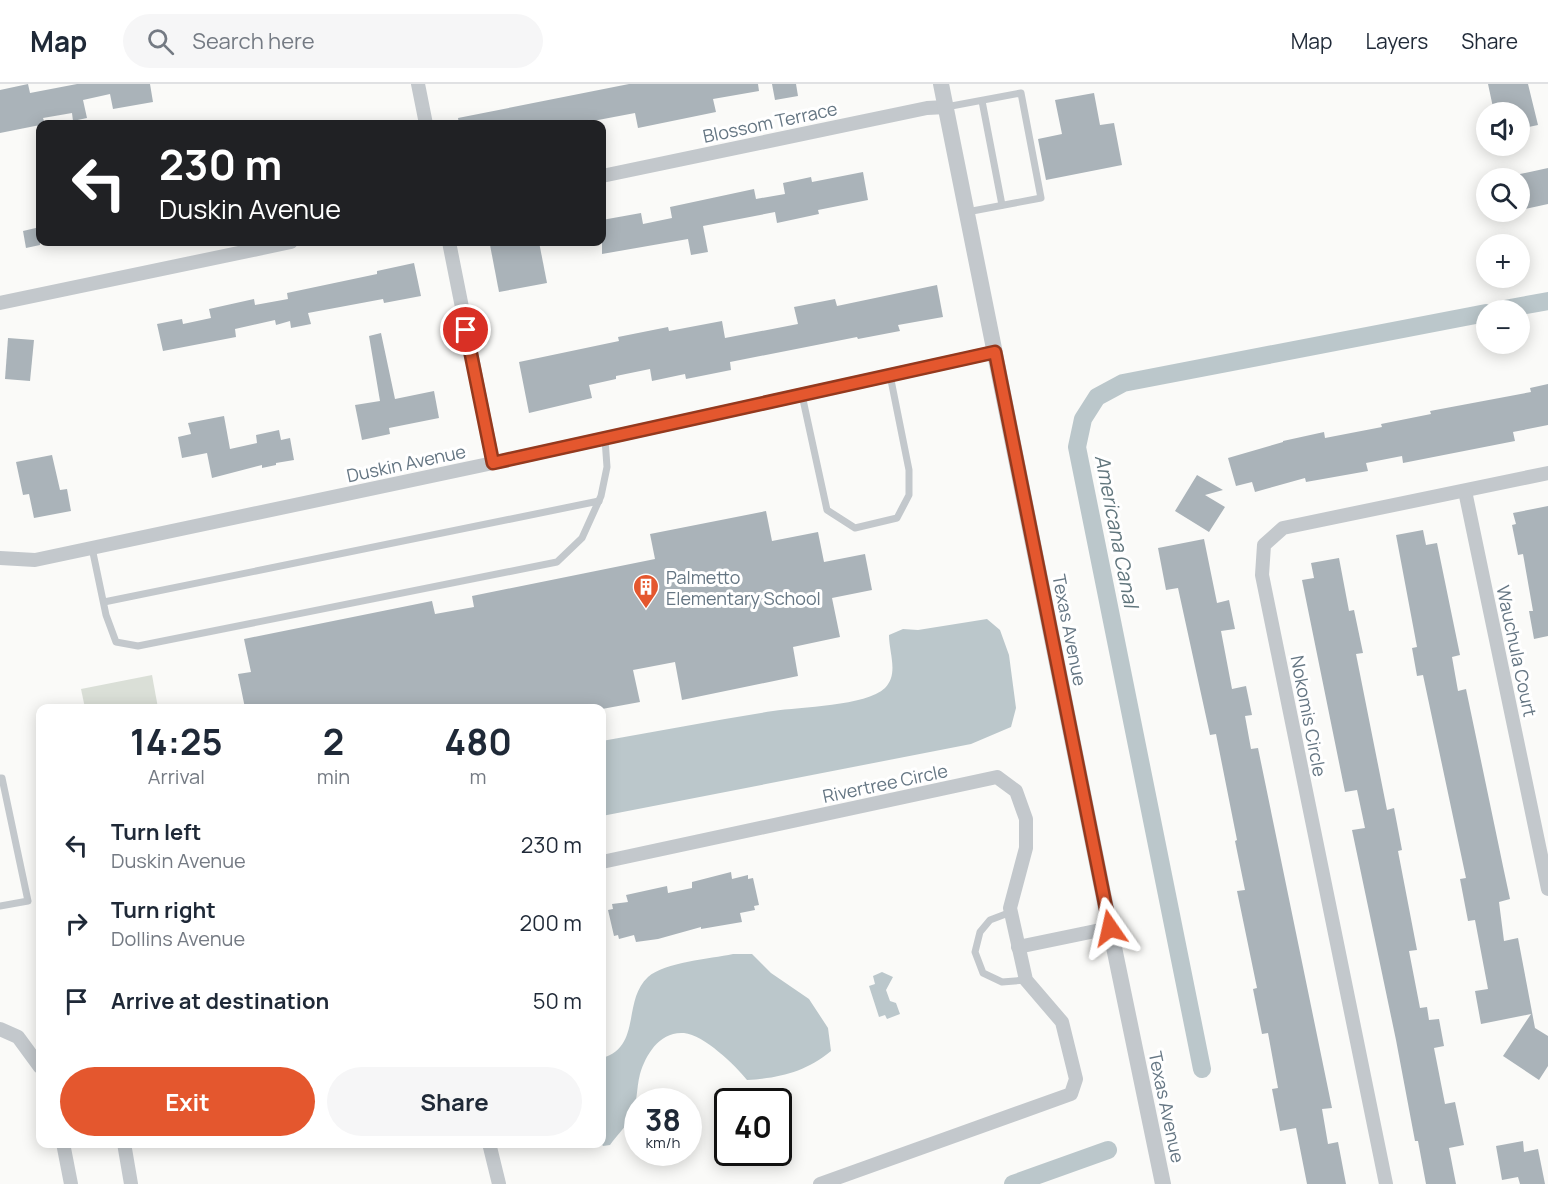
<!DOCTYPE html>
<meta charset="utf-8">
<style>
body{margin:0;font-family:Manrope,sans-serif;background:#f6f6f7;color:#1f2937;height:100vh;display:flex;flex-direction:column;font-size:22px;white-space:nowrap}
*{box-sizing:border-box;margin:0}
p{font-size:20px;color:#747a83}
.icon{flex:none;width:33px;height:33px;fill:none;stroke:currentColor;stroke-width:2;stroke-linecap:round;stroke-linejoin:round}
.map{position:relative;flex:1;overflow:hidden}
.panel{position:absolute;left:36px;top:620px;width:570px;height:444px;display:flex;flex-direction:column;background:#fff;border-radius:12px;box-shadow:0 3px 15px #0003}
.panel>*{flex:none}
.banner{position:absolute;left:36px;top:36px;width:570px;height:126px;border-radius:12px;box-shadow:0 3px 15px #0003;background:#202124;color:#fff;overflow:hidden}
.controls{position:absolute;left:1476px;top:18px;display:grid;gap:12px}
.controls a{display:grid;place-items:center;width:54px;height:54px;border-radius:50%;background:#fff;box-shadow:0 3px 15px #0003;font-size:30px}
.speed{position:absolute;left:624px;top:1004px;display:flex;gap:12px;font-size:30px;font-weight:700;text-align:center}
.speed>*{display:grid;place-content:center;width:78px;height:78px;border-radius:50%;background:#fff;box-shadow:0 3px 15px #0003;line-height:1}
.speed small{font-size:15px;font-weight:400}
.speed .limit{border:3px solid #111;border-radius:9px;background:#fff;color:#111}
.pin{position:absolute;display:grid;place-items:center;width:51px;height:51px;color:#fff;margin:-26px;border:3px solid #fff;border-radius:50%;box-shadow:0 2px 6px #0007}
.me{position:absolute;width:66px;margin:-33px;rotate:349deg;stroke-linejoin:round;filter:drop-shadow(0 0 4px #0008)}
.turn{display:flex;align-items:center;gap:21px;height:126px;padding:0 24px;font-size:27px}
.turn .icon{width:78px;height:78px;stroke-width:2.5}
.turn b{display:block;font-size:42px;line-height:51px}
.eta{display:flex;justify-content:space-evenly;align-items:center;height:102px;text-align:center}
.eta b{font-size:36px;font-weight:700;line-height:42px}
.button{display:flex;gap:12px;margin-top:auto;padding:12px 24px}
.button a{flex:1;height:69px;border-radius:36px;background:#e4572e;color:#fff;font-size:24px;font-weight:700;line-height:69px;text-align:center}
.button a+a{background:#f6f6f7;color:#1f2937}
ul{padding:0;list-style:none}
li{display:flex;align-items:center;gap:18px;height:78px;padding:0 24px}
li div{flex:1}
li b{display:block;font-size:22px}
li em{font-style:normal}
header{display:flex;align-items:center;gap:36px;box-sizing:border-box;height:84px;padding:0 30px;background:#fff;border-bottom:2px solid #e0e1e3}
header strong{font-size:28px}
nav{display:flex;gap:33px;margin-inline-start:auto;font-size:21px}
.search{width:420px;height:54px;background:#f6f6f7;display:flex;align-items:center;gap:15px;box-sizing:border-box;padding:0 21px;border-radius:33px;color:#747a83;font-size:22px}
.map>svg:first-child{display:block}
.green{fill:#dadfd7}
.water{fill:#bbc7cb}
.lines{fill:none;stroke-linecap:round;stroke-linejoin:round}
.canal{stroke:#bbc7cb;stroke-width:18}
.building{fill:#aab3b9}
.service{stroke:#c3c8cc;stroke-width:7}
.minor{stroke:#c3c8cc;stroke-width:14}
.tertiary{stroke:#c3c8cc;stroke-width:16}
.route-casing{stroke:#94391e;stroke-width:15}
.route{stroke:#e4572e;stroke-width:10}
.labels{text-anchor:middle;dominant-baseline:central;stroke-width:6;stroke-linejoin:round;paint-order:stroke}
.street-label{font-size:18px;fill:#657683;stroke:#fff}
.poi-label{font-size:18px;fill:#657683;stroke:#fff;text-anchor:start}
.water-label{font-size:20px;font-style:italic;fill:#60757c;stroke:#fff}
</style>
<header>
<strong>Map</strong>
<div class="search"><svg class="icon" aria-label="search" viewBox="0 0 24 24"><circle cx="10" cy="10" r="6"/><path d="M15 15l6 6"/></svg>Search here</div>
<nav><a>Map</a><a>Layers</a><a>Share</a></nav>
</header>
<div class="map">
<svg width="1548" height="1100" viewBox="0 0 1548 1100">
<rect width="100%" height="100%" fill="#fafaf8"/>
<!-- green -->
<path class="green" d="M 152,591 L 158,624 L 85,624 L 81,605 Z"/>
<!-- water -->
<g class="water">
<path d="M 987,535 L 1000,546 L 1009,571 L 1016,624 L 1011,643 L 971,660 L 602,732 L 602,657 C 659,647 716,636 773,627 C 800,623 866,622 885,604 C 899,590 889,569 889,551 L 903,545 L 918,546 Z"/>
<path d="M 733,870 L 752,870 L 771,889 L 809,915 L 828,944 L 831,967 C 805,988 780,994 747,996 C 735,981 704,951 684,949 C 660,947 646,970 640,990 C 636,1005 638,1020 630,1035 C 625,1044 616,1052 610,1061 L 603,1062 L 601,1059 L 602,974 C 642,963 622,917 648,893 C 665,878 710,875 733,870 Z"/>
<path d="M 882,888 L 893,893 L 886,906 L 890,917 L 896,919 L 900,930 L 887,935 L 885,931 L 879,933 L 869,902 L 875,900 L 873,892 Z"/>
</g>
<g class="lines">
<!-- canal -->
<g class="canal">
<path d="M 1499,226 L 1548,217"/>
<path d="M 1202,985 L 1077,363 L 1083,335 L 1097,313 L 1123,299 L 1486,229"/>
<path d="M 1013,1100 L 1108,1066"/>
</g>
</g>
<!-- building -->
<g class="building">
<path d="M 28,0 L 30,9 L 77,0 L 150,0 L 153,18 L 113,25 L 110,10 L 83,16 L 87,34 L 73,37 L 72,29 L 43,34 L 45,40 L 0,49 L 0,6 Z"/>
<path d="M 629,0 L 758,0 L 759,7 L 713,15 L 716,28 L 638,44 L 635,29 L 577,40 L 459,40 L 458,34 Z"/>
<path d="M 772,0 L 796,0 L 798,12 L 775,16 Z"/>
<path d="M 1488,0 L 1528,0 L 1538,41 L 1520,45 L 1520,28 L 1494,28 Z"/>
<path d="M 1094,9 L 1100,41 L 1114,39 L 1122,81 L 1046,96 L 1038,55 L 1062,50 L 1055,16 Z"/>
<path d="M 1548,84 L 1548,120 L 1520,126 L 1520,90 Z"/>
<path d="M 863,88 L 868,116 L 818,126 L 819,130 L 777,139 L 775,128 L 703,142 L 708,168 L 691,171 L 688,155 L 602,170 L 602,136 L 641,129 L 643,140 L 672,134 L 670,123 L 754,105 L 756,115 L 785,110 L 783,99 L 811,93 L 812,98 Z"/>
<path d="M 40,143 L 40,161 L 26,164 L 23,147 Z"/>
<path d="M 510,158 L 539,158 L 547,199 L 499,208 L 490,161 Z"/>
<path d="M 414,179 L 421,212 L 384,219 L 383,215 L 308,229 L 311,240 L 291,244 L 290,237 L 276,241 L 275,236 L 235,245 L 236,253 L 163,267 L 157,240 L 182,235 L 183,240 L 211,234 L 209,225 L 254,215 L 255,221 L 288,215 L 287,209 L 377,190 L 377,187 Z"/>
<path d="M 937,201 L 943,233 L 898,241 L 900,247 L 858,255 L 857,253 L 730,278 L 731,286 L 686,295 L 685,290 L 652,297 L 650,285 L 616,292 L 616,295 L 589,301 L 592,314 L 529,329 L 519,278 L 619,257 L 618,253 L 668,243 L 669,247 L 722,237 L 725,254 L 798,240 L 794,223 L 835,215 L 837,222 Z"/>
<path d="M 381,249 L 395,315 L 434,307 L 439,334 L 389,344 L 390,350 L 362,356 L 355,321 L 380,317 L 369,252 Z"/>
<path d="M 8,254 L 34,256 L 30,297 L 5,295 Z"/>
<path d="M 1548,300 L 1548,341 L 1513,348 L 1515,357 L 1403,379 L 1402,372 L 1366,379 L 1368,387 L 1306,398 L 1305,394 L 1255,408 L 1252,398 L 1236,402 L 1228,374 L 1283,358 L 1283,357 L 1324,348 L 1325,354 L 1382,343 L 1381,340 L 1431,330 L 1430,327 L 1531,308 L 1530,304 Z"/>
<path d="M 224,332 L 230,365 L 257,359 L 256,351 L 279,346 L 281,356 L 290,354 L 294,376 L 276,379 L 276,381 L 262,384 L 262,381 L 212,394 L 207,369 L 182,374 L 178,353 L 191,350 L 188,339 Z"/>
<path d="M 52,371 L 60,406 L 67,405 L 71,427 L 34,434 L 29,410 L 23,411 L 16,378 Z"/>
<path d="M 1197,391 L 1223,406 L 1205,411 L 1225,423 L 1209,448 L 1175,427 Z"/>
<path d="M 1548,422 L 1548,552 L 1534,555 L 1529,527 L 1533,527 L 1523,470 L 1518,471 L 1512,441 L 1516,440 L 1513,429 Z"/>
<path d="M 766,427 L 772,457 L 818,448 L 824,478 L 865,470 L 872,506 L 832,514 L 840,553 L 793,563 L 798,592 L 682,616 L 675,578 L 633,586 L 640,618 L 602,625 L 245,624 L 238,590 L 251,588 L 244,555 L 432,517 L 435,530 L 474,523 L 472,512 L 655,475 L 650,450 Z"/>
<path d="M 1423,446 L 1426,461 L 1437,459 L 1460,571 L 1452,573 L 1458,607 L 1466,605 L 1504,787 L 1510,815 L 1499,818 L 1504,857 L 1518,854 L 1535,944 L 1548,952 L 1548,982 L 1539,996 L 1503,972 L 1531,930 L 1481,940 L 1475,907 L 1488,905 L 1475,836 L 1468,837 L 1460,795 L 1466,794 L 1423,591 L 1417,592 L 1412,564 L 1417,563 L 1396,451 Z"/>
<path d="M 1204,455 L 1217,519 L 1229,516 L 1235,545 L 1221,547 L 1232,605 L 1246,602 L 1252,631 L 1245,632 L 1251,665 L 1258,664 L 1332,1024 L 1322,1025 L 1328,1060 L 1338,1058 L 1346,1100 L 1307,1100 L 1296,1044 L 1280,1047 L 1272,1005 L 1278,1004 L 1268,949 L 1262,950 L 1253,905 L 1257,904 L 1237,807 L 1245,806 L 1235,757 L 1237,756 L 1216,650 L 1210,651 L 1178,504 L 1166,506 L 1158,464 Z"/>
<path d="M 1339,474 L 1349,527 L 1354,526 L 1363,569 L 1356,570 L 1387,726 L 1394,724 L 1402,766 L 1398,767 L 1417,866 L 1409,867 L 1420,924 L 1427,923 L 1429,936 L 1439,935 L 1444,962 L 1434,964 L 1445,1020 L 1455,1018 L 1464,1061 L 1449,1064 L 1456,1100 L 1426,1100 L 1418,1057 L 1415,1057 L 1396,956 L 1352,746 L 1365,744 L 1357,706 L 1345,708 L 1302,496 L 1314,494 L 1311,479 Z"/>
<path d="M 731,788 L 732,795 L 748,791 L 748,795 L 753,794 L 759,821 L 754,822 L 755,826 L 740,829 L 742,838 L 701,845 L 701,843 L 658,855 L 636,858 L 634,851 L 619,855 L 618,851 L 614,852 L 608,826 L 613,825 L 612,820 L 628,818 L 626,811 L 667,802 L 668,809 L 692,804 L 692,798 Z"/>
<path d="M 1523,1057 L 1524,1068 L 1538,1065 L 1545,1100 L 1520,1100 L 1518,1093 L 1502,1096 L 1496,1062 Z"/>
</g>
<g class="lines">
<!-- service -->
<g class="service">
<path d="M 982,17 L 1002,121"/>
<path d="M 946,23 L 1021,9 L 1041,114 L 967,128"/>
<path d="M 802,311 L 827,426 L 855,444 L 897,434 L 909,411 L 909,386 L 890,291"/>
<path d="M 92,464 L 106,531 L 116,558 L 138,562 L 557,478 L 582,454 L 601,412 L 607,383 L 605,355"/>
<path d="M 104,518 L 599,417"/>
<path d="M 0,694 L 2,694 L 28,817 L 0,822"/>
<path d="M 1011,828 L 990,836 L 980,848 L 975,868 L 983,889 L 1002,898 L 1026,896"/>
</g>
<!-- minor -->
<g class="minor">
<path d="M 418,0 L 426,40"/>
<path d="M 602,92 L 927,24 L 946,23"/>
<path d="M 449,158 L 493,379"/>
<path d="M 0,219 L 291,158"/>
<path d="M 1465,407 L 1548,805"/>
<path d="M 0,474 L 35,476 L 493,379 L 995,268"/>
<path d="M 602,778 L 997,693 L 1016,707 L 1026,735 L 1026,764 L 1010,824 L 1026,896 L 1062,938 L 1076,995 L 1071,1010 L 820,1100"/>
<path d="M 1018,863 L 1110,844"/>
<path d="M 0,945 L 18,953 L 40,983"/>
<path d="M 63,1059 L 71,1100"/>
<path d="M 124,1059 L 131,1100"/>
<path d="M 489,1059 L 499,1100"/>
<path d="M 1386,1100 L 1262,491 L 1264,461 L 1283,444 L 1548,389"/>
</g>
<!-- tertiary -->
<path class="tertiary" d="M 941,0 L 1110,844 L 1163,1100"/>
</g>
<g class="lines">
<defs>
<path id="route" d="M 466,246 L 493,379 L 995,268 L 1110,844"/>
</defs>
<!-- route casing -->
<use href="#route" class="route-casing"/>
<!-- route -->
<use href="#route" class="route"/>
</g>
<!-- icons -->
<defs>
<symbol id="building-pin" viewBox="-11 -11 22 30"><path d="M0 17L-7.5 6A9.5 9.5 0 1 1 7.5 6Z" fill="#e4572e" stroke="#fff"/><path d="M-4-6H4V6H1V3H-1V6H-4ZM-2.5-4.3h1.7v1.8h-1.7ZM.8-4.3h1.7v1.8H.8ZM-2.5-1h1.7V.8h-1.7ZM.8-1h1.7V.8H.8Z" fill="#fff"/></symbol>
</defs>
<g fill-rule="evenodd">
<use href="#building-pin" x="631" y="488" width="30" height="40"/>
</g>
<g class="labels">
<!-- street labels -->
<g class="street-label">
<text transform="translate(770 38) rotate(-12)">Blossom Terrace</text>
<text transform="translate(406 379) rotate(-12)">Duskin Avenue</text>
<text transform="translate(1070 546) rotate(79)">Texas Avenue</text>
<text transform="translate(1517 567) rotate(78)">Wauchula Court</text>
<text transform="translate(1309 632) rotate(79)">Nokomis Circle</text>
<text transform="translate(885 699) rotate(-12)">Rivertree Circle</text>
<text transform="translate(1167 1023) rotate(78)">Texas Avenue</text>
</g>
<!-- poi labels -->
<g class="poi-label">
<text x="666" y="493">Palmetto<tspan x="666" dy="21">Elementary School</tspan></text>
</g>
<!-- water labels -->
<g class="water-label">
<text transform="translate(1117 447) rotate(79)">Americana Canal</text>
</g>
</g>
</svg>
<div class="controls">
<a><svg class="icon" aria-label="sound" viewBox="0 0 24 24"><path d="M4 9h4l5-4v14l-5-4H4zM17 9q2 3 0 6"/></svg></a>
<a><svg class="icon" aria-label="search" viewBox="0 0 24 24"><circle cx="10" cy="10" r="6"/><path d="M15 15l6 6"/></svg></a>
<a>+</a>
<a>−</a>
</div>
<div class="speed"><div>38<small>km/h</small></div><div class="limit">40</div></div>
<div class="pin" style="left:466px;top:246px;background:#d93025"><svg class="icon" aria-label="arrive" viewBox="0 0 24 24"><path d="M6 21V4h12l-3 4 3 4H6"/></svg></div>
<svg class="me" style="left:1110px;top:844px" viewBox="-20 -20 40 40"><path d="M0-17L14 15 0 8-14 15z" fill="#e4572e" stroke="#fff" stroke-width="4"/></svg>
<div class="banner">
<div class="turn"><svg class="icon" aria-label="left" viewBox="0 0 24 24"><path d="M17 20v-9H6M10 6l-5 5 5 5"/></svg><div><b>230 m</b>Duskin Avenue</div></div>
</div>
<section class="panel">
<div class="eta">
<div><b>14:25</b><p>Arrival</p></div>
<div><b>2</b><p>min</p></div>
<div><b>480</b><p>m</p></div>
</div>
<ul>
<li><svg class="icon" aria-label="left" viewBox="0 0 24 24"><path d="M17 20v-9H6M10 6l-5 5 5 5"/></svg><div><b>Turn left</b><p>Duskin Avenue</p></div><em>230 m</em></li>
<li><svg class="icon" aria-label="right" viewBox="0 0 24 24"><path d="M7 20v-9h11M14 6l5 5-5 5"/></svg><div><b>Turn right</b><p>Dollins Avenue</p></div><em>200 m</em></li>
<li><svg class="icon" aria-label="arrive" viewBox="0 0 24 24"><path d="M6 21V4h12l-3 4 3 4H6"/></svg><div><b>Arrive at destination</b></div><em>50 m</em></li>
</ul>
<div class="button"><a>Exit</a><a>Share</a></div>
</section>
</div>
